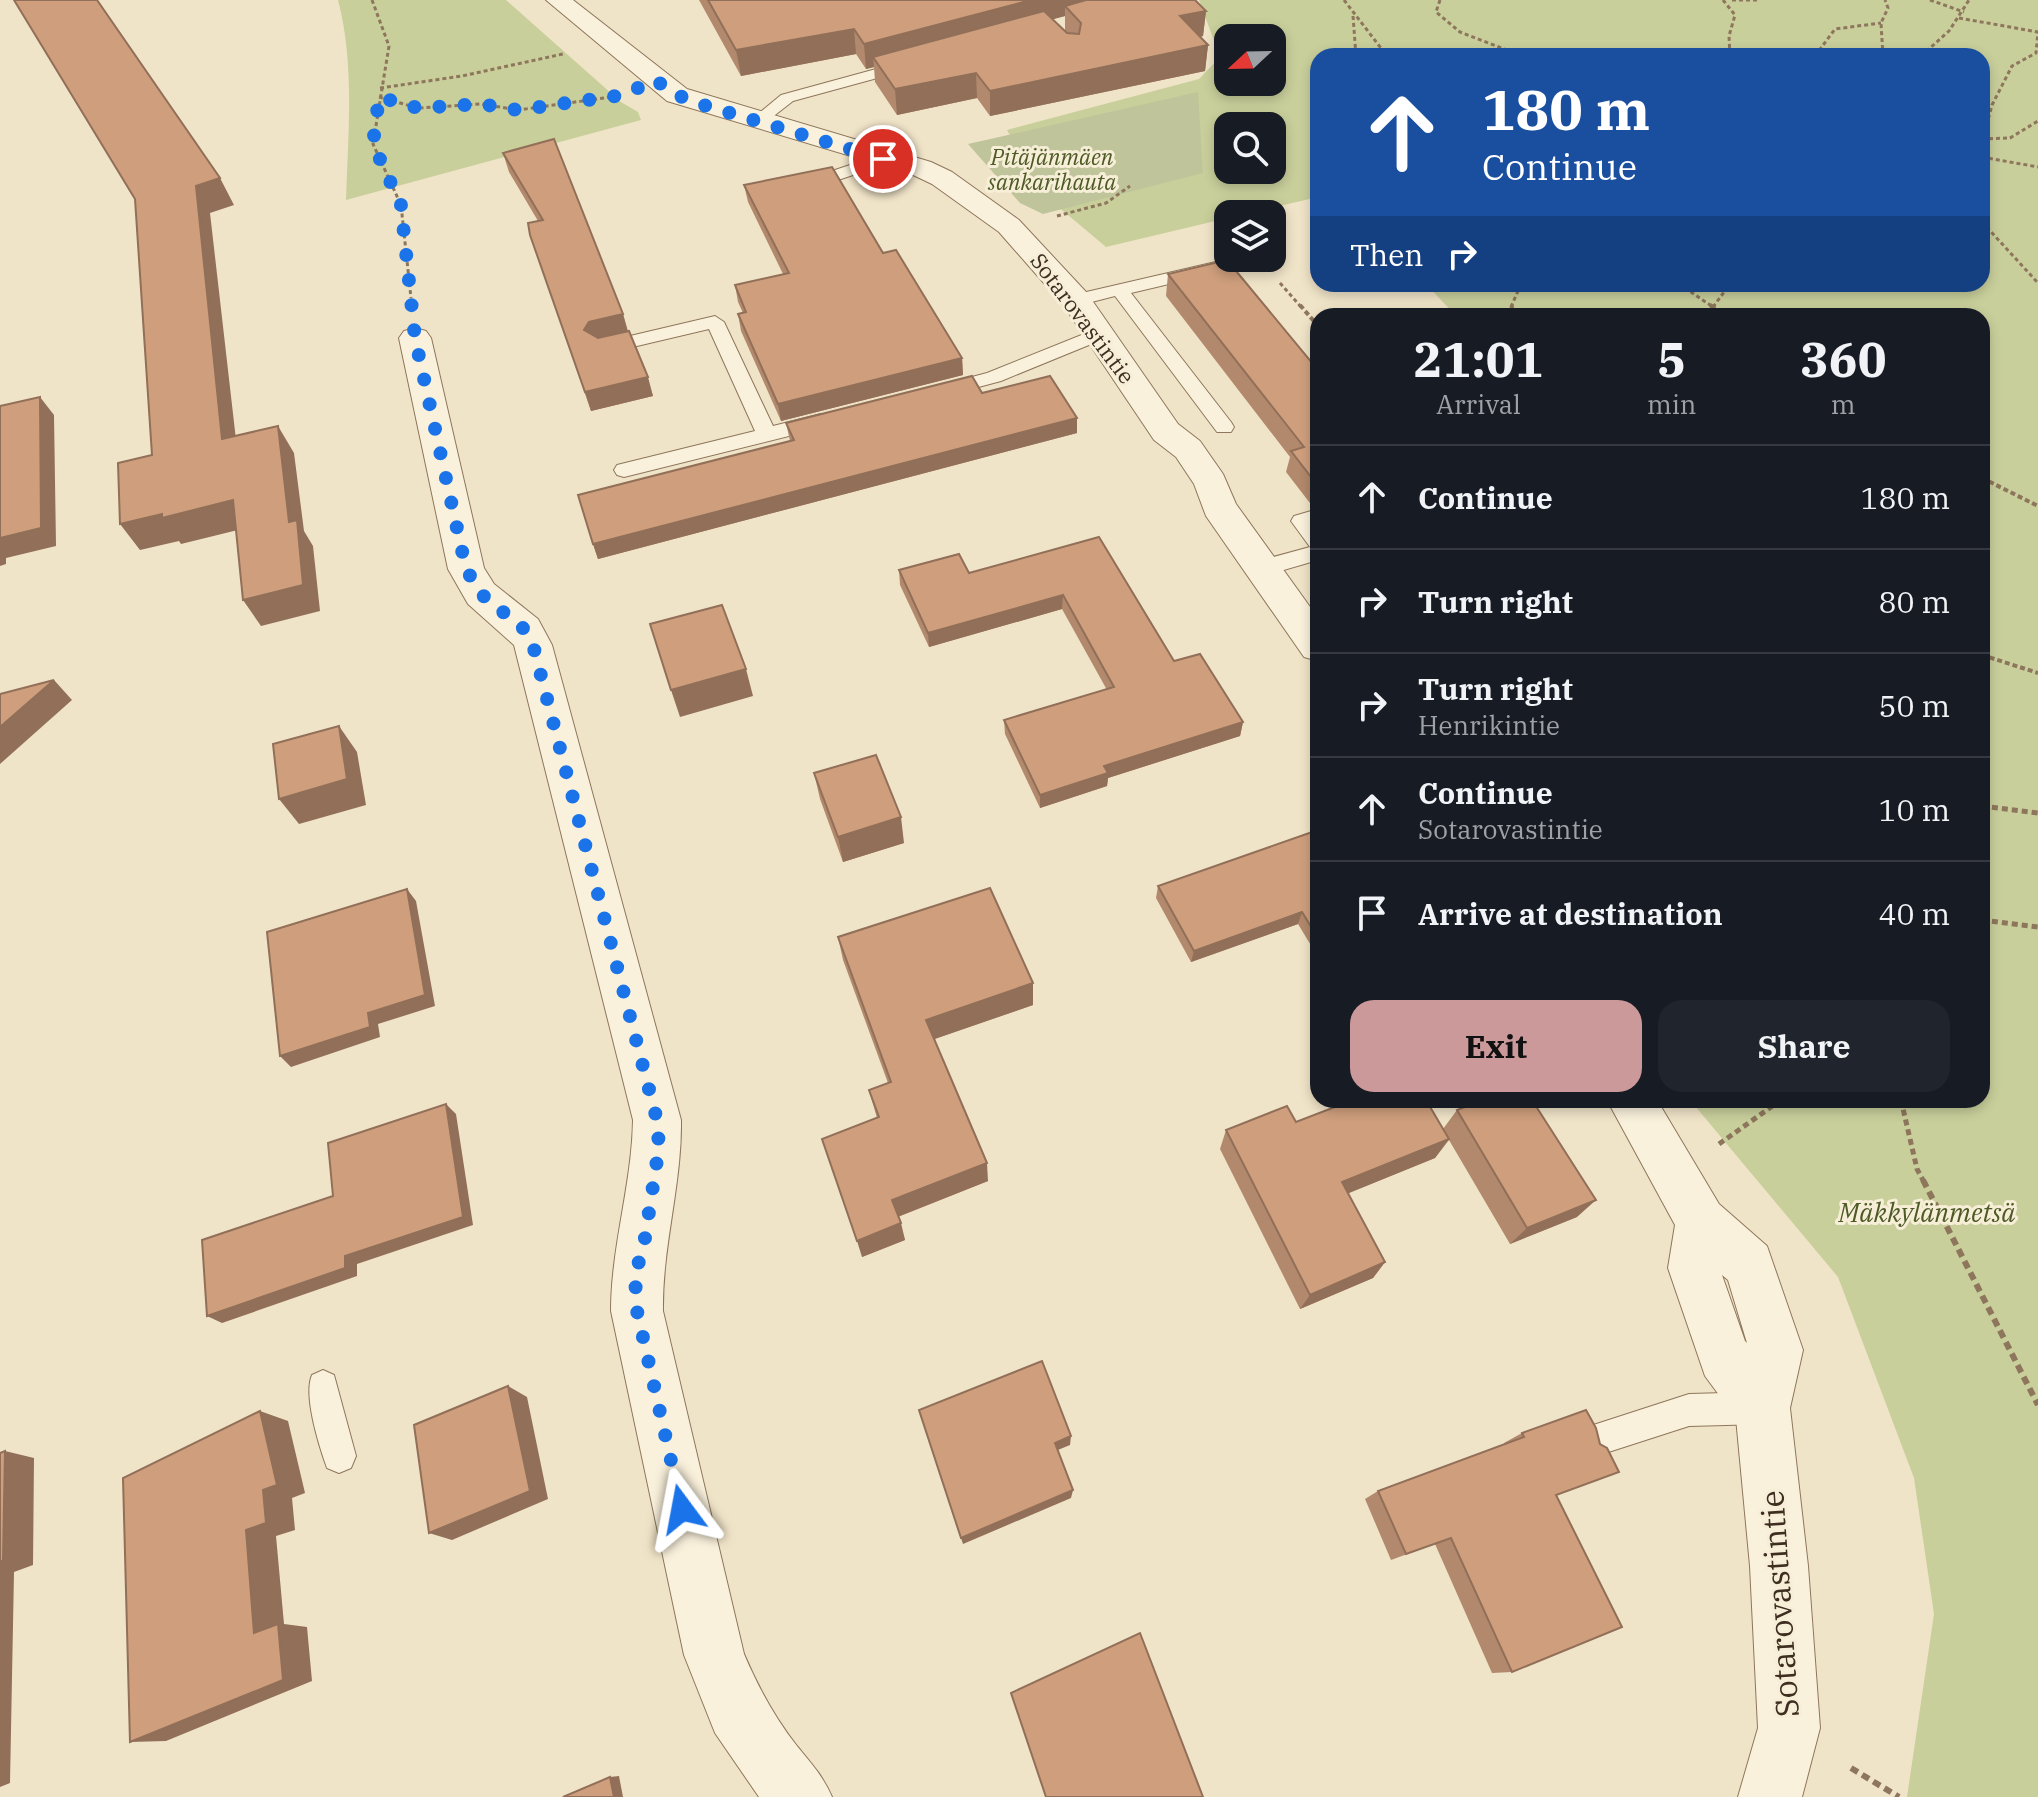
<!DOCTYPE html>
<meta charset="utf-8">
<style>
body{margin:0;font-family:"IBM Plex Serif",serif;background:#20242c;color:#f1f3f6;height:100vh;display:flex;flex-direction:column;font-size:30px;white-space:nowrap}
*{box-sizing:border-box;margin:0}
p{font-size:26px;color:#9ea1a6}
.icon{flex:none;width:44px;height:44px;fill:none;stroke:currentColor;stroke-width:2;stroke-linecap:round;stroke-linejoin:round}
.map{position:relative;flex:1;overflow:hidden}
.panel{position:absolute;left:1310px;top:308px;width:680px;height:800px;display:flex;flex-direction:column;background:#171b24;border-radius:24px;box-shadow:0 4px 12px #0003}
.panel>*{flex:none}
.top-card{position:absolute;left:1310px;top:48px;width:680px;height:244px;border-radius:24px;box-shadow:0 4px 12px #0003;background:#1a4fa0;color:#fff;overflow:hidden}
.needle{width:52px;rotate:248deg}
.tools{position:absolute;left:1214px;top:24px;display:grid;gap:16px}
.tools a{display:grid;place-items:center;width:72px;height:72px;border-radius:16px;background:#171b24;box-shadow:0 4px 12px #0003;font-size:40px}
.pin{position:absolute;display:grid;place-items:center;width:68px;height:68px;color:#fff;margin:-34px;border:4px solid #fff;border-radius:50%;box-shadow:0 2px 8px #0007}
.me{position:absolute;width:88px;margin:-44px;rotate:347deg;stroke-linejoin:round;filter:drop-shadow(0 0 6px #0008)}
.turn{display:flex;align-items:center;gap:28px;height:168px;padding:0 40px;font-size:36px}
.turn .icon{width:104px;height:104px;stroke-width:2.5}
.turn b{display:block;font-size:56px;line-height:68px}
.then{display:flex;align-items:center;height:76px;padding:0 40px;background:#0003;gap:16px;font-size:30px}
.eta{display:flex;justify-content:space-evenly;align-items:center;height:136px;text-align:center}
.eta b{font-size:48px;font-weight:800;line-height:56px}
.action{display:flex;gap:16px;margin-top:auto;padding:16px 40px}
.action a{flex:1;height:92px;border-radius:24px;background:#cc999b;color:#111;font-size:32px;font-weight:800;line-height:92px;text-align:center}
.action a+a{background:#20242c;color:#f1f3f6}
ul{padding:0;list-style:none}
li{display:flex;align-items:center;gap:24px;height:104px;padding:0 40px;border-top:2px solid #363941}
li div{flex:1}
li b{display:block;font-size:30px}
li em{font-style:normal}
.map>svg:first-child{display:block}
.green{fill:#c9cf9b;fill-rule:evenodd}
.cemetery{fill:#bfc49a}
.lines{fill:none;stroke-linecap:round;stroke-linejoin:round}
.service-casing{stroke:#8d765c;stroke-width:2}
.minor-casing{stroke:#8d765c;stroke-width:2}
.path-far3{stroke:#8d765c;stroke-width:3;stroke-dasharray:4 3;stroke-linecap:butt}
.path-far2{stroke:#8d765c;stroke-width:4;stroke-dasharray:5 3;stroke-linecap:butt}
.path-far1{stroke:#8d765c;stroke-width:5;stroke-dasharray:6 4;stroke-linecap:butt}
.path{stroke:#8d765c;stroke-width:6;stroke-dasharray:8 5;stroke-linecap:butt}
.service{fill:#faf1dc;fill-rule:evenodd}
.minor{fill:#faf1dc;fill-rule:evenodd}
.wall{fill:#b2896c;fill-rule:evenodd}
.shaded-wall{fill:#916f58}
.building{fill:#cf9f7d;stroke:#916f58;stroke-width:2}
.route{stroke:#1a73e8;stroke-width:14;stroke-dasharray:0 25.2}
.labels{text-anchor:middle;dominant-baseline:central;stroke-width:6;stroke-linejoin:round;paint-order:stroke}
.far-park-label{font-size:22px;font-style:italic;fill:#4d5a26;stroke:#f7eed8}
.far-street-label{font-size:22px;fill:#3d2e20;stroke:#f7eed8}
.park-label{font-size:26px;font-style:italic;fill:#4d5a26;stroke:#f7eed8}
.near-street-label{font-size:32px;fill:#3d2e20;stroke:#f7eed8}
</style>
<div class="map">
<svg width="2038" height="1797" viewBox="0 0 2038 1797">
<rect width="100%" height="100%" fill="#f0e4c8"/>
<!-- green -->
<g class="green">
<path d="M 338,0 L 506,0 L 621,102 L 638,112 L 641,120 L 346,200 C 348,134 355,64 338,0 Z"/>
<path d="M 1199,0 L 2038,0 L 2038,1797 L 1907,1797 L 1934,1614 L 1914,1478 L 1838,1277 L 1690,1100 L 1982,1100 L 1982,316 L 1456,316 L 1426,284 L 1982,284 L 1982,56 L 1318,56 L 1318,197 L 1245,214 L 1228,214 L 1228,218 L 1106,247 L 1043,194 L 1007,130 L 1199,79 L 1220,57 ZM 1228,38 L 1272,38 L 1272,82 L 1228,82 ZM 1228,126 L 1272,126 L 1272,170 L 1228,170 Z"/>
</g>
<!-- cemetery -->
<path class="cemetery" d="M 1198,92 L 1203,173 L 1043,214 L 1020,203 L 968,144 Z"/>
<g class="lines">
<defs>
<g id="service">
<path d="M 909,60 L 914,62 L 914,68 L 793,101 L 766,122 L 754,122 L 752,119 L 781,95 Z"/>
<path d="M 883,154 L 889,155 L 891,159 L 889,163 L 826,184 L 818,179 L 820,175 Z"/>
<path d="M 1233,258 L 1265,258 L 1262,262 L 1131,293 L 1231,422 L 1234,427 L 1231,432 L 1217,432 L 1115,296 L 1076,306 L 1067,300 L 1069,296 Z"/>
<path d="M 715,316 L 724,322 L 773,426 L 821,414 L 831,421 L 821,428 L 624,477 L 617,475 L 614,470 L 617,465 L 755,431 L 709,329 L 603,354 L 593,348 L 596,344 Z"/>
<path d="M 1099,328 L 1108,334 L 1106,338 L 1001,381 L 941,397 L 931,391 L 934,387 L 987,373 Z"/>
<path d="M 1318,509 L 1318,560 L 1263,576 L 1255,574 L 1252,568 L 1255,562 L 1310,547 L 1291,521 L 1294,516 Z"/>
<path d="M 323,1370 L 334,1375 L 356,1456 L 351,1468 L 339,1473 L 327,1468 C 319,1446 303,1395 312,1375 Z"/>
<path d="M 1763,1392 L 1774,1397 L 1779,1408 L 1774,1419 L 1763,1424 L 1689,1426 L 1593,1457 L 1581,1453 L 1577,1441 L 1581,1429 L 1689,1394 Z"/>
</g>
<g id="minor">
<path d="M 546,0 L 573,0 L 687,89 L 931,162 L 952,172 L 1019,220 L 1087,293 L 1178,424 L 1200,441 L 1223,474 L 1236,504 L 1318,618 L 1318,661 L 1304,657 L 1206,516 L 1194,484 L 1176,457 L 1154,440 L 1064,306 L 999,232 L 932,184 L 911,174 L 667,101 Z"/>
<path d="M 415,328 L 426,331 L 431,338 L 484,568 L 494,584 L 538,619 L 552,645 L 681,1120 C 682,1185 662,1246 663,1311 L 744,1654 C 758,1687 775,1718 797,1746 C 811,1763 823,1776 832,1797 L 759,1797 L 715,1733 L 684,1655 L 611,1311 C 611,1246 632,1185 633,1120 L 514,645 L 468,604 L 448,569 L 399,338 L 404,331 Z"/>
<path d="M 1607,1100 L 1657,1100 L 1719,1204 L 1767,1246 L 1803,1350 L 1790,1408 L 1808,1566 L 1820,1728 L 1802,1797 L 1738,1797 L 1758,1728 L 1750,1566 L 1736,1418 L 1705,1376 L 1668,1268 L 1675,1225 ZM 1722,1275 L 1728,1280 L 1747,1343 L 1745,1341 Z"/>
</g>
</defs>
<!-- service casing -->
<use href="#service" class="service-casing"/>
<!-- minor casing -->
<use href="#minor" class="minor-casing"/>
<!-- path-far3 -->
<g class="path-far3">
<path d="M 372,0 L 389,46 L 373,144 L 401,205 L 411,298"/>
<path d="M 1344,0 L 1387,56"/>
<path d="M 1440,0 L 1436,12 L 1460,32 L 1522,56"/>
<path d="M 1723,0 L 1735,15 L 1729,36 L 1730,56"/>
<path d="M 1732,0 L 1760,0"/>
<path d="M 1930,0 L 1964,12"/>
<path d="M 1353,16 L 1356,56"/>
<path d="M 1959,18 L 2038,32"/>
<path d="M 1815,56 L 1835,29 L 1881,23"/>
<path d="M 1883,56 L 1881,23 L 1888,8 L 1885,0"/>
<path d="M 1921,56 L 1949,31 L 1969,0"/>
<path d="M 380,88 L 462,76 L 563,54"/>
<path d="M 379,97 L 418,108 L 481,104 L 518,110 L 611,97"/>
<path d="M 1982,139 L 2010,138 L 2038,121"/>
<path d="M 1983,139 L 1992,105 L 2012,66 L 2036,53 L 2038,32"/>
<path d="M 1982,157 L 2038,167"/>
<path d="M 1057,216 L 1106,203 L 1130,186"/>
<path d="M 1982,222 L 2038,283"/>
<path d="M 1280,283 L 1301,307"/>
<path d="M 1679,284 L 1713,307"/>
<path d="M 1511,307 L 1521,284"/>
<path d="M 1713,307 L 1730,284"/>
</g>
<!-- path-far2 -->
<g class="path-far2">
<path d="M 1300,305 L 1318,326"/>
<path d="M 1710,305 L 1726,316"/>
<path d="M 1511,316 L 1512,305"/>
<path d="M 1707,316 L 1715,305"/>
<path d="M 1982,478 L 2038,506"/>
<path d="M 1982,655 L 2038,673"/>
</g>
<!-- path-far1 -->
<g class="path-far1">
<path d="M 1982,806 L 2038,813"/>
<path d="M 1982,920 L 2038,927"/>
<path d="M 1901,1100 L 1917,1169 L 1924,1182"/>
<path d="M 1719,1144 L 1781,1100"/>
</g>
<!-- path -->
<g class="path">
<path d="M 1923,1180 L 2038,1405"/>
<path d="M 1851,1768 L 1899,1797"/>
</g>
<!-- service -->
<use href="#service" class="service"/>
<!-- minor -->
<use href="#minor" class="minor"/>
</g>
<!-- wall -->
<g class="wall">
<path d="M 699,0 L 1195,0 L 1206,11 L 1203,36 L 1200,37 L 1208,45 L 1205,71 L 990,116 L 977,98 L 897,115 L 875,82 L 874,67 L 866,69 L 856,54 L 741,76 ZM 1065,16 L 1065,31 L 1053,19 Z"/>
<path d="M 503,153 L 623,314 L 628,331 L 653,396 L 591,411 L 530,235 L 538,221 L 509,172 Z"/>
<path d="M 744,185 L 883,253 L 962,358 L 963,375 L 781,421 L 741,331 L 738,314 L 743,313 L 738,302 L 735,285 L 783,274 L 748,202 Z"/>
<path d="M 1168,274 L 1318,370 L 1318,507 L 1313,507 L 1286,472 L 1290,457 L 1166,296 Z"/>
<path d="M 982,393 L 1077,433 L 598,559 L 593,544 L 790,441 L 786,423 Z"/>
<path d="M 1099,537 L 1174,661 L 1243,722 L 1240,736 L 1108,778 L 1107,786 L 1040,808 L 1005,734 L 1004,720 L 1107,690 L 1062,609 L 929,647 L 900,585 L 899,570 L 969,573 Z"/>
<path d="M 814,773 L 904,843 L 843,862 L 820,799 Z"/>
<path d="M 1318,830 L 1318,957 L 1298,924 L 1191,962 L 1156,898 L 1158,886 Z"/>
<path d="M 838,937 L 1033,983 L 1033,1005 L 934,1039 L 988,1181 L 898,1217 L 905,1240 L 862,1257 L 877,1118 L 869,1090 L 888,1083 L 843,960 Z"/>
<path d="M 1457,1110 L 1577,1217 L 1510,1244 L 1449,1140 L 1435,1158 L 1348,1193 L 1385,1262 L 1373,1278 L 1300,1309 L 1220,1149 L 1226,1130 L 1296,1122 L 1443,1129 Z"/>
<path d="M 1522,1433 L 1556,1496 L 1512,1672 L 1492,1673 L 1435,1544 L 1391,1560 L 1365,1499 L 1378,1491 L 1504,1445 L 1504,1443 Z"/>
</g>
<!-- shaded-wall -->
<g class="shaded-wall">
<path d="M 1031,0 L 1084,0 L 1083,11 L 1065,6 L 1065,16 L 879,66 L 873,57 L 874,67 L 866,69 L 864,44 Z"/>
<path d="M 1206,11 L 1203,36 L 1177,42 L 1180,16 Z"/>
<path d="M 854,29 L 856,54 L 741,76 L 736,50 Z"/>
<path d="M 1208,45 L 1205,71 L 990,116 L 990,91 Z"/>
<path d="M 976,73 L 977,98 L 897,115 L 895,89 Z"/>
<path d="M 220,178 L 234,205 L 210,213 L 239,466 L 222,439 L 196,186 Z"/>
<path d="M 623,314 L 628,333 L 595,341 L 584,330 L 589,322 Z"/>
<path d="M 962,358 L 963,375 L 781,421 L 778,404 Z"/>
<path d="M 648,377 L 653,396 L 591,411 L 585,392 Z"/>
<path d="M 40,397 L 54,415 L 56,546 L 6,558 L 6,564 L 0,566 L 0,538 Z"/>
<path d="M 1077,418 L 1077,433 L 598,559 L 593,544 Z"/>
<path d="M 278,426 L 294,453 L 304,531 L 313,546 L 320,611 L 261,626 L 243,600 L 289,522 Z"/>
<path d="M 233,500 L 250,527 L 181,544 L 179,541 L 140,550 L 120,524 L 162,514 Z"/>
<path d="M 1063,595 L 1062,609 L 929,647 L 928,633 Z"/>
<path d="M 746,669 L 753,696 L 680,717 L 671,690 Z"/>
<path d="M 54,680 L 72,700 L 0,764 L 0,727 Z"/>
<path d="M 1243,722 L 1240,736 L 1108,778 L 1107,786 L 1040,808 L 1040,795 L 1104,766 Z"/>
<path d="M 339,726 L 357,752 L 366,805 L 299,824 L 279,799 Z"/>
<path d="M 901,817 L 904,843 L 843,862 L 838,837 Z"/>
<path d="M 407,889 L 416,901 L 435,1006 L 378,1024 L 380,1037 L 291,1067 L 280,1056 L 368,1013 Z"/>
<path d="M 1302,912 L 1298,924 L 1191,962 L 1194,951 Z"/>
<path d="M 1033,983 L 1033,1005 L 929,1041 L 926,1020 Z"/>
<path d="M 446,1104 L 456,1114 L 473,1225 L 357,1264 L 357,1276 L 222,1323 L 207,1316 L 345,1256 Z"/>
<path d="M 1449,1139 L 1435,1158 L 1332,1200 L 1342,1182 Z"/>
<path d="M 987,1163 L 988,1181 L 897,1217 L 892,1200 Z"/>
<path d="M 1596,1200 L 1577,1217 L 1510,1244 L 1527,1228 Z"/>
<path d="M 901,1223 L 905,1240 L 862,1257 L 857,1241 Z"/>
<path d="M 1385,1262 L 1373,1278 L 1300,1309 L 1310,1295 Z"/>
<path d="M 508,1386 L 527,1397 L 548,1499 L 452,1540 L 429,1533 Z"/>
<path d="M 260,1411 L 288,1421 L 305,1493 L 292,1498 L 295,1530 L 276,1536 L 284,1624 L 307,1627 L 312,1681 L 166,1741 L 130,1742 L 254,1633 L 246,1530 L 263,1490 Z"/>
<path d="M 1071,1436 L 1070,1445 L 1053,1452 L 1055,1443 Z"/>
<path d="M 5,1451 L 34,1458 L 33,1565 L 14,1572 L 10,1783 L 0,1787 L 0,1562 Z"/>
<path d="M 1073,1490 L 1071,1498 L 963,1544 L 961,1538 Z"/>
<path d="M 619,1776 L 623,1797 L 614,1797 L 610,1777 Z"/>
</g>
<!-- building -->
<g class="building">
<path d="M 14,0 L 97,0 L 220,178 L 196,186 L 222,439 L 278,426 L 289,522 L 297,520 L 303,585 L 243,600 L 233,500 L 162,518 L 162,514 L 120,524 L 118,463 L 152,455 L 135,199 Z"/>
<path d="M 708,0 L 1031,0 L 864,44 L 854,29 L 736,50 Z"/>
<path d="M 1086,0 L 1195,0 L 1206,11 L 1180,16 L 1208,45 L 990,91 L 976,73 L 895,89 L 873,57 L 1044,11 L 1067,33 L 1079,34 L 1081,23 L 1065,6 Z"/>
<path d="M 554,139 L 623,314 L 589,322 L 584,330 L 598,338 L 629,331 L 648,377 L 585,392 L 530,235 L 528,223 L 543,220 L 503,153 Z"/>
<path d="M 832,167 L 883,253 L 896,250 L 962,358 L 778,404 L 738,314 L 746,312 L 735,285 L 789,273 L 744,185 Z"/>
<path d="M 1227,260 L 1318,370 L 1318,486 L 1291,451 L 1304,447 L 1168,274 Z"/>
<path d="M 972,376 L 982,393 L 1050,376 L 1077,418 L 593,544 L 578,495 L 794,440 L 786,423 Z"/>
<path d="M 40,397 L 41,528 L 0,538 L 0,406 Z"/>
<path d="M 1099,537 L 1174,661 L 1200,654 L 1243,722 L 1104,766 L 1108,773 L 1040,795 L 1004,720 L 1114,687 L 1063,595 L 928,633 L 899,570 L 959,554 L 969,573 Z"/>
<path d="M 722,605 L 746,669 L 671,690 L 650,624 Z"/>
<path d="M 54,680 L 0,727 L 0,694 Z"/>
<path d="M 339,726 L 347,779 L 279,799 L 273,744 Z"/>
<path d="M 876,755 L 901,817 L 838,837 L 814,773 Z"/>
<path d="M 1318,830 L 1318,938 L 1302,912 L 1194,951 L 1158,886 Z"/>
<path d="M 990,888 L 1033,983 L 926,1020 L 987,1163 L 892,1200 L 901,1223 L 857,1241 L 822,1139 L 879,1117 L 869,1090 L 891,1082 L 838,937 Z"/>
<path d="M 407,889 L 425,995 L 368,1013 L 370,1027 L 280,1056 L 267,932 Z"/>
<path d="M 1353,1100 L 1426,1100 L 1449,1139 L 1342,1182 L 1385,1262 L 1310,1295 L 1226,1130 L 1287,1106 L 1296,1122 Z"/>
<path d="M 1483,1100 L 1532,1100 L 1596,1200 L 1527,1228 L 1457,1110 Z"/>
<path d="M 446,1104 L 463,1217 L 345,1256 L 345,1268 L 207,1316 L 202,1240 L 333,1196 L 328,1143 Z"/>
<path d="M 1042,1361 L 1071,1436 L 1055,1443 L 1073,1490 L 961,1538 L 919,1410 Z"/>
<path d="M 508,1386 L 530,1491 L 429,1533 L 414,1425 Z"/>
<path d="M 1586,1410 L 1596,1428 L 1600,1444 L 1607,1448 L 1619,1472 L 1556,1495 L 1622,1627 L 1512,1672 L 1451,1538 L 1406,1554 L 1378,1491 L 1524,1437 L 1522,1433 Z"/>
<path d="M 260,1411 L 277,1485 L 263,1490 L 266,1523 L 246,1530 L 254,1633 L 278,1624 L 283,1680 L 130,1742 L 123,1478 Z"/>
<path d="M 5,1451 L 3,1560 L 0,1562 L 0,1453 Z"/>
<path d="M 1140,1633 L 1203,1797 L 1046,1797 L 1011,1693 Z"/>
<path d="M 610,1777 L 614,1797 L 563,1797 Z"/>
</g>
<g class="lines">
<!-- route -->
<path class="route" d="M 682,1509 L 637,1311 L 635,1277 L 645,1238 L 659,1147 L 657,1120 L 533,645 L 524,629 L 481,594 L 466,569 L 415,338 L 401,205 L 373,144 L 379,97 L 418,108 L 481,104 L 518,110 L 623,95 L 655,80 L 677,95 L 700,104 L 883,159"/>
</g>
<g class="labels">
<!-- far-park labels -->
<g class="far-park-label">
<text x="1052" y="156">Pitäjänmäen<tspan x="1052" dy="25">sankarihauta</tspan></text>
</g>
<!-- far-street labels -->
<g class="far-street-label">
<text transform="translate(1083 318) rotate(53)">Sotarovastintie</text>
</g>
<!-- park labels -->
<g class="park-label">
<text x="1927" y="1212">Mäkkylänmetsä</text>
</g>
<!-- near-street labels -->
<g class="near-street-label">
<text transform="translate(1779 1604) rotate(-94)">Sotarovastintie</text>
</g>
</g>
</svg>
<div class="tools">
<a><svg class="needle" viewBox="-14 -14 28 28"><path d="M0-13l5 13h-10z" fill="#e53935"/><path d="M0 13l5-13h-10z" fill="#9ea1a6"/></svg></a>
<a><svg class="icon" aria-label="search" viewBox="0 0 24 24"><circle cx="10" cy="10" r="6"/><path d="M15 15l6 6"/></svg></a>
<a><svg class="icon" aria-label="layers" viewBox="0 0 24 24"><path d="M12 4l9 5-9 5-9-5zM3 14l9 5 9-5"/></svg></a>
</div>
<div class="pin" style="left:883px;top:159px;background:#d93025"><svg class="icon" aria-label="arrive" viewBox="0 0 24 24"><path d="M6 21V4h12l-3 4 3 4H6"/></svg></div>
<svg class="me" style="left:682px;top:1509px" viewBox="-20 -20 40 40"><path d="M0-17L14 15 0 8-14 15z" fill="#1a73e8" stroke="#fff" stroke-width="4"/></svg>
<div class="top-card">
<div class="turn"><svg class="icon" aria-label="ahead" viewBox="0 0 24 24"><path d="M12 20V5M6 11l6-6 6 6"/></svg><div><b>180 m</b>Continue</div></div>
<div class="then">Then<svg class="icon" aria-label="right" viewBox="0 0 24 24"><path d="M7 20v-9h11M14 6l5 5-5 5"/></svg></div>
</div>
<section class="panel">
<div class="eta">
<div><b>21:01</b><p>Arrival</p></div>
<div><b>5</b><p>min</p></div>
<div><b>360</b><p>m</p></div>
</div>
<ul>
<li><svg class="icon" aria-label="ahead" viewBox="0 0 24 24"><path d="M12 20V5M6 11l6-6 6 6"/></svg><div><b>Continue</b></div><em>180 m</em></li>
<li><svg class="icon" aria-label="right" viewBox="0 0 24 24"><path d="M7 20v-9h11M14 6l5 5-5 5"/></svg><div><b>Turn right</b></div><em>80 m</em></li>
<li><svg class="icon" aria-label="right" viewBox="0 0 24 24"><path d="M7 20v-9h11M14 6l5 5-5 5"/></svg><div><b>Turn right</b><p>Henrikintie</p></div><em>50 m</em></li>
<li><svg class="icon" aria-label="ahead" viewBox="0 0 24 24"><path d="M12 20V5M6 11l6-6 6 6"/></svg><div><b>Continue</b><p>Sotarovastintie</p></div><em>10 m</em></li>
<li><svg class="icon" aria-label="arrive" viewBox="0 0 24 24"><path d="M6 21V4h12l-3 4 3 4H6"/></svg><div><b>Arrive at destination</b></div><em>40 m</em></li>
</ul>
<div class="action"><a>Exit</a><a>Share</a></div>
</section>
</div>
